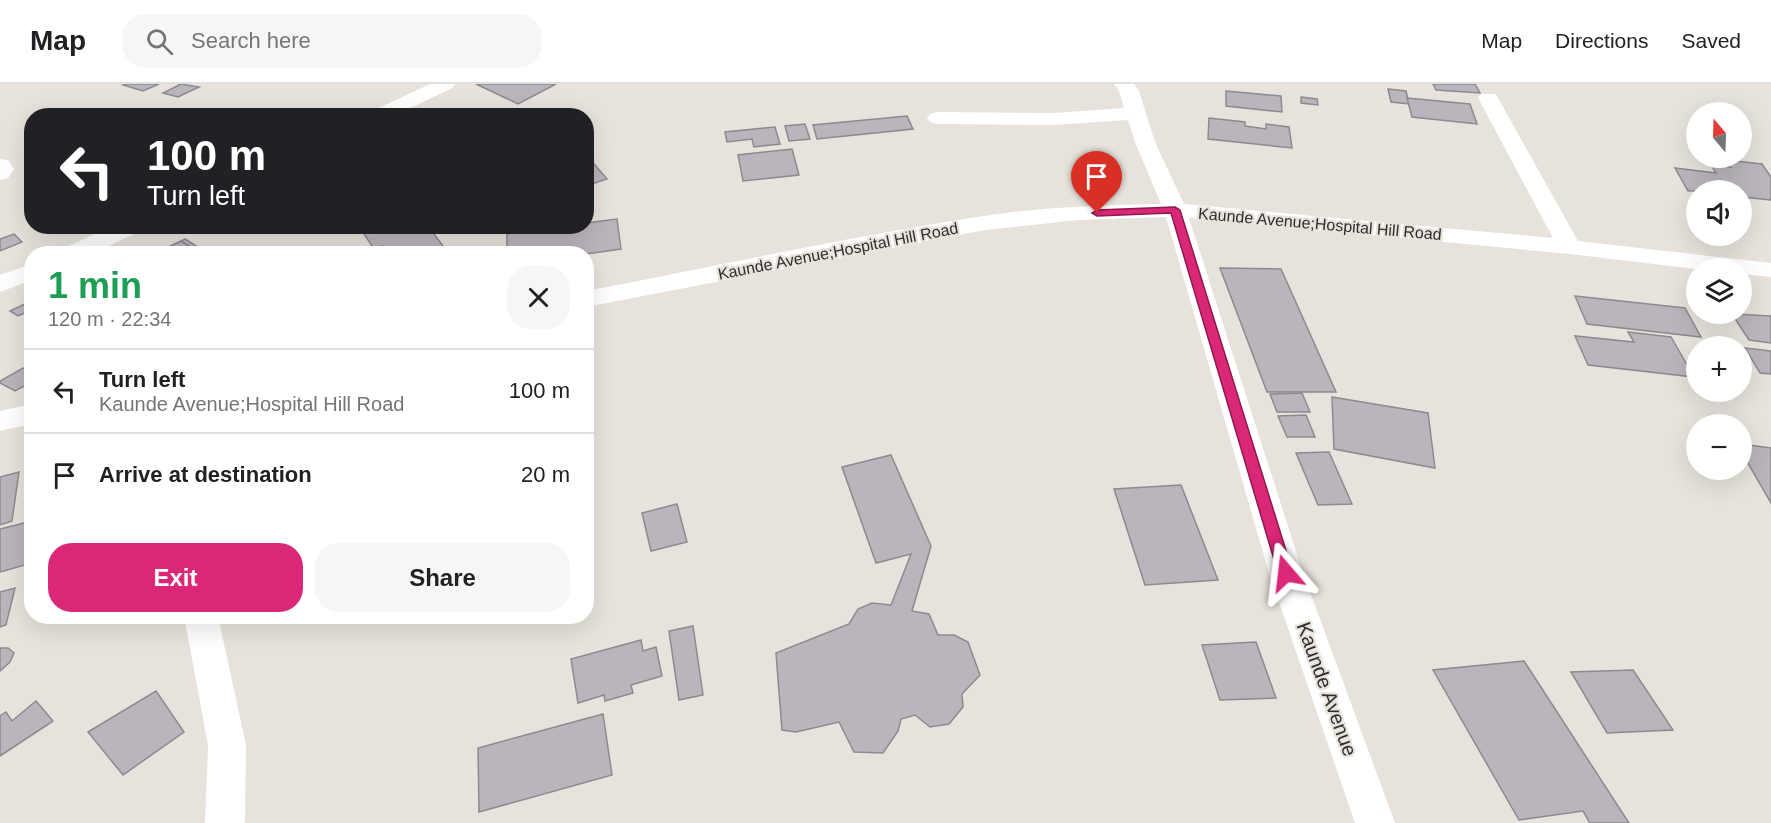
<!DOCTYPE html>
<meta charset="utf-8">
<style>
body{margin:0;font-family:Helvetica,sans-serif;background:#f6f6f6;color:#202124;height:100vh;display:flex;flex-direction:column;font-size:22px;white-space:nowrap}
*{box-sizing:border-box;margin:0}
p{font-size:20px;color:#757577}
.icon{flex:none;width:33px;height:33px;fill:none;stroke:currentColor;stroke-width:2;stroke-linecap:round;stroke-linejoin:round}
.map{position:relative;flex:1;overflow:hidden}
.details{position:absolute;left:24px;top:162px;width:570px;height:378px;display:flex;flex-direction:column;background:#fff;border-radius:24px;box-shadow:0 6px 24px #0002}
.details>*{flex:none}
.banner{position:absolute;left:24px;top:24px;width:570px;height:126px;border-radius:24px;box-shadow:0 6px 24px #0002;background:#202124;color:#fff;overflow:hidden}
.needle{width:39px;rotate:341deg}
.tools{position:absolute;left:1686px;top:18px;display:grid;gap:12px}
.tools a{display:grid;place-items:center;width:66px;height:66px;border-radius:50%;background:#fff;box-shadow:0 6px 24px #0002;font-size:30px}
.pin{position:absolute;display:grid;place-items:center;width:51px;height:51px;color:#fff;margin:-62px -26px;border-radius:50% 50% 50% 0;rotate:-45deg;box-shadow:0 0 6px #0007}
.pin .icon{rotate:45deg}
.me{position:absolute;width:66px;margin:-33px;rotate:343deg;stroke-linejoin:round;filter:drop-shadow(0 0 4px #0008)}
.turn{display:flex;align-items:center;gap:21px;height:126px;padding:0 24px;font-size:27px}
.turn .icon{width:78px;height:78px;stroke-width:2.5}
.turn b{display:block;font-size:42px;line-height:51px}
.round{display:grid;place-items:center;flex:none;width:63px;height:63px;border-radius:24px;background:#f6f6f6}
.headline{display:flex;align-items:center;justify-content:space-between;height:102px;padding:0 24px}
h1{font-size:36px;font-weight:700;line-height:45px;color:#1e9e55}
.button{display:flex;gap:12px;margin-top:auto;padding:12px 24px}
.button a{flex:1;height:69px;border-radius:24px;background:#db2777;color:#fff;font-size:24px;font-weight:700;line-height:69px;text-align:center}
.button a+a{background:#f6f6f6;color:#202124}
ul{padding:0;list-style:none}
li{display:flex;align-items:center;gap:18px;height:84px;padding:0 24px;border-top:2px solid #e0e0e0}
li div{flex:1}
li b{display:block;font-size:22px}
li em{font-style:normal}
header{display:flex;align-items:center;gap:36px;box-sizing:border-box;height:84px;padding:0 30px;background:#fff;border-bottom:2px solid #e0e0e0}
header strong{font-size:28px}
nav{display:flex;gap:33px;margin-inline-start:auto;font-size:21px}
.search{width:420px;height:54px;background:#f6f6f6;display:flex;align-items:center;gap:15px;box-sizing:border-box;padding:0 21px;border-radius:24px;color:#757577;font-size:22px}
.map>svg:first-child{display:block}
.building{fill:#bab5bc;stroke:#8d898f;stroke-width:1.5}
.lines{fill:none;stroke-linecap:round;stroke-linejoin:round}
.street{fill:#fff;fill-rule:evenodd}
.route{fill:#db2777;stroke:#8e194d;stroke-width:1.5}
.labels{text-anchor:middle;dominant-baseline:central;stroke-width:4.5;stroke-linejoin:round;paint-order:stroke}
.far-street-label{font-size:16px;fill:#2f2e2b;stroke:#e7e3dc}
.street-label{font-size:20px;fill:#2f2e2b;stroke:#e7e3dc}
</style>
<header>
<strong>Map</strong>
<div class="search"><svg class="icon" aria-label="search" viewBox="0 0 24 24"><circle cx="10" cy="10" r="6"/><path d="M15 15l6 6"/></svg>Search here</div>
<nav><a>Map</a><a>Directions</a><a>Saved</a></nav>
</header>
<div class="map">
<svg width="1771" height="739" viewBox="0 0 1771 739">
<rect width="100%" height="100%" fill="#e7e3dc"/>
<!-- building -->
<g class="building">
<path d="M 126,0 L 159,0 L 143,7 L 123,1 Z"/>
<path d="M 181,0 L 199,3 L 178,13 L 163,9 Z"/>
<path d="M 476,0 L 556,0 L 518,20 Z"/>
<path d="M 1433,0 L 1475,0 L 1480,9 L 1436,6 Z"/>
<path d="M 1388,5 L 1406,7 L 1409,20 L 1391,18 Z"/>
<path d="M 1226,7 L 1281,12 L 1282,28 L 1226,22 Z"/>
<path d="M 1301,13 L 1317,15 L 1318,21 L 1301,19 Z"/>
<path d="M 1407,14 L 1470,20 L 1477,40 L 1412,33 Z"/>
<path d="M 907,32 L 913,45 L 817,55 L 813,41 Z"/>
<path d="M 1209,34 L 1245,38 L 1245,42 L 1266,45 L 1266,40 L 1289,43 L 1292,64 L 1208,55 Z"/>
<path d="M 805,40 L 810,55 L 789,57 L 785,42 Z"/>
<path d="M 775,43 L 780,60 L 754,63 L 752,55 L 727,58 L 725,48 Z"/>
<path d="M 792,65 L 799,91 L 743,97 L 738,71 Z"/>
<path d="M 1727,76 L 1762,80 L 1771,93 L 1771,116 L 1742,113 L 1742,106 L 1688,107 L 1675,84 L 1716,89 L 1711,81 L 1731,83 Z"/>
<path d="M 594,80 L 607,95 L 586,102 L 586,83 Z"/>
<path d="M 617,135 L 621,165 L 586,170 L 507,170 L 507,150 L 563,142 L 586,142 L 586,139 Z"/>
<path d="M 377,142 L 428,142 L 449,170 L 403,170 L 398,163 L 386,166 L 383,162 L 374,165 L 364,150 L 373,147 L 371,144 Z"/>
<path d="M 14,150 L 22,158 L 0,167 L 0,155 Z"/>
<path d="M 185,155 L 209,170 L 161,170 L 158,168 Z"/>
<path d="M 181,157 L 202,170 L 154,170 Z"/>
<path d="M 1220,184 L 1281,185 L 1336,308 L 1267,308 Z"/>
<path d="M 1575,212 L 1685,224 L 1701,253 L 1587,240 Z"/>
<path d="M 31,217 L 32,226 L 18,232 L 10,227 Z"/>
<path d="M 1732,230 L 1771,232 L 1771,259 L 1749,256 Z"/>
<path d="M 1628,248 L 1671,253 L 1694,293 L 1588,281 L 1575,252 L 1634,258 Z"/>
<path d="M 1745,264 L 1771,267 L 1771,290 L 1760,289 Z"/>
<path d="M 23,284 L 32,288 L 32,298 L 15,307 L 0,299 L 0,297 Z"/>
<path d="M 1302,309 L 1310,328 L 1277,328 L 1270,310 Z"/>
<path d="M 1332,313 L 1428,329 L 1435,384 L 1334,365 Z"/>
<path d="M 1306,331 L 1315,353 L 1287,353 L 1278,332 Z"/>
<path d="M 1742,360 L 1771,364 L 1771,419 L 1742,369 Z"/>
<path d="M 1329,368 L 1352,420 L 1318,421 L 1296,369 Z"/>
<path d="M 891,371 L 931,462 L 912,527 L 929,530 L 938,551 L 954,551 L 968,558 L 980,591 L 962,610 L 963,623 L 949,640 L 930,643 L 915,631 L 901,635 L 898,647 L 883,669 L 854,668 L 839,638 L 796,648 L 782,646 L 776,569 L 849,540 L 858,525 L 872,519 L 891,521 L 911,470 L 876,479 L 842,383 Z"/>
<path d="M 19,388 L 12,437 L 0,441 L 0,393 Z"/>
<path d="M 1181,401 L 1218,496 L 1145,501 L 1114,405 Z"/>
<path d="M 677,420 L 687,458 L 651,467 L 642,429 Z"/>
<path d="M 32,437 L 32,479 L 0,488 L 0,445 Z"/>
<path d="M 15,504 L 6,541 L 0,543 L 0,508 Z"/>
<path d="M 693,542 L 703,611 L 679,616 L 669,547 Z"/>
<path d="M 641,556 L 643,567 L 656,563 L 662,592 L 631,601 L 633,609 L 605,617 L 604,611 L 578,619 L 571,575 Z"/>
<path d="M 1256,558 L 1276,614 L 1220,616 L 1202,561 Z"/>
<path d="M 0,564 L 8,564 L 14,569 L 10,578 L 0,587 Z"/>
<path d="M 1524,577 L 1629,739 L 1590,739 L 1583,727 L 1519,736 L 1433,586 Z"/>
<path d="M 1633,586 L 1673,646 L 1607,649 L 1571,588 Z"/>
<path d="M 156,607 L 184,648 L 123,691 L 88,648 Z"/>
<path d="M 36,617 L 53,637 L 0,672 L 0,632 L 6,628 L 12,637 Z"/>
<path d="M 603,630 L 612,691 L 479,728 L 478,664 Z"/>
</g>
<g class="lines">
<!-- street -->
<g class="street">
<path d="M 430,0 L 455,0 L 452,4 L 394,32 L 367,32 L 370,28 Z"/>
<path d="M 1114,0 L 1134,0 L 1139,7 L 1155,58 L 1184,120 L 1553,154 L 1478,14 L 1481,10 L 1495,10 L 1498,14 L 1578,157 L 1771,179 L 1771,193 L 1742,190 L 1742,184 L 1696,185 L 1570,170 L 1189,134 L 1303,489 L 1395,739 L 1355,739 L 1269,489 L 1166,133 L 1078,136 L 985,146 L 586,223 L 586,207 C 719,182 851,152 984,132 C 1043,123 1102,121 1161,120 L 1135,58 L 1128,36 L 1054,41 L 937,40 L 930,38 L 927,34 L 930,30 L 937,28 L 1054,29 L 1124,24 L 1119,7 Z"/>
<path d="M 0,75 L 8,76 L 14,85 L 8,94 L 0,96 Z"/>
<path d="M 112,142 L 143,142 L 140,147 L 92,170 L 59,170 L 62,165 Z"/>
<path d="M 32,180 L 32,196 L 0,208 L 0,191 Z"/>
<path d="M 32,320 L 32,340 L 0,347 L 0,327 Z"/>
<path d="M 184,532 L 218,532 L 246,661 L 245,739 L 205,739 L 208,661 Z"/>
</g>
</g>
<!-- route -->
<path class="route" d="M 1175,123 L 1180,126 L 1293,489 L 1291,493 L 1280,493 L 1278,489 L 1171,129 L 1097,132 L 1092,129 L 1097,126 Z"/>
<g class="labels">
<!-- far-street labels -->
<g class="far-street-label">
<text transform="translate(1320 140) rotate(5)">Kaunde Avenue;Hospital Hill Road</text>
<text transform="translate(838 167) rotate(-11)">Kaunde Avenue;Hospital Hill Road</text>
</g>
<!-- street labels -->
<g class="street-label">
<text transform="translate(1327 605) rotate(70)">Kaunde Avenue</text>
</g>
</g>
</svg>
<div class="tools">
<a><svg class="needle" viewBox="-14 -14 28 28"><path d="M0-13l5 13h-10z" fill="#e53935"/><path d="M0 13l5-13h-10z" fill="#757577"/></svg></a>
<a><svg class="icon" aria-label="sound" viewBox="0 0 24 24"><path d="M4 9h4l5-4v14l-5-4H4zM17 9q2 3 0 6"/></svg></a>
<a><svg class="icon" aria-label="layers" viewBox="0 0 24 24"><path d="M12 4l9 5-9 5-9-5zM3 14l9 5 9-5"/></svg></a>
<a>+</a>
<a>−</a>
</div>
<div class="pin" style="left:1097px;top:129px;background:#d93025"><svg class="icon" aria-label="arrive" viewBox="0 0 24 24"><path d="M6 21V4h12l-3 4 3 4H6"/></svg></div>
<svg class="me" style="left:1286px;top:489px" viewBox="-20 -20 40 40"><path d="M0-17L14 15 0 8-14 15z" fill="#db2777" stroke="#fff" stroke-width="4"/></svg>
<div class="banner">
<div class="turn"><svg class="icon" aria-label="left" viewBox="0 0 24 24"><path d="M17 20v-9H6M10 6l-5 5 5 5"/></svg><div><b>100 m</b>Turn left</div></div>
</div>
<section class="details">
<div class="headline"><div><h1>1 min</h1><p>120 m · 22:34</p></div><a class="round"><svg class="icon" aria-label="close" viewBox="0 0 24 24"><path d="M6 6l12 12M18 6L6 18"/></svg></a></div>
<ul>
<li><svg class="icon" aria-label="left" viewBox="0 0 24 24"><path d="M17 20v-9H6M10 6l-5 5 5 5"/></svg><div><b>Turn left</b><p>Kaunde Avenue;Hospital Hill Road</p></div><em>100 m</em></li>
<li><svg class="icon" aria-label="arrive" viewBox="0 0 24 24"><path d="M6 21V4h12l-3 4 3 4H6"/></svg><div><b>Arrive at destination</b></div><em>20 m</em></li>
</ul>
<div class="button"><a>Exit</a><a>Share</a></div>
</section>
</div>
